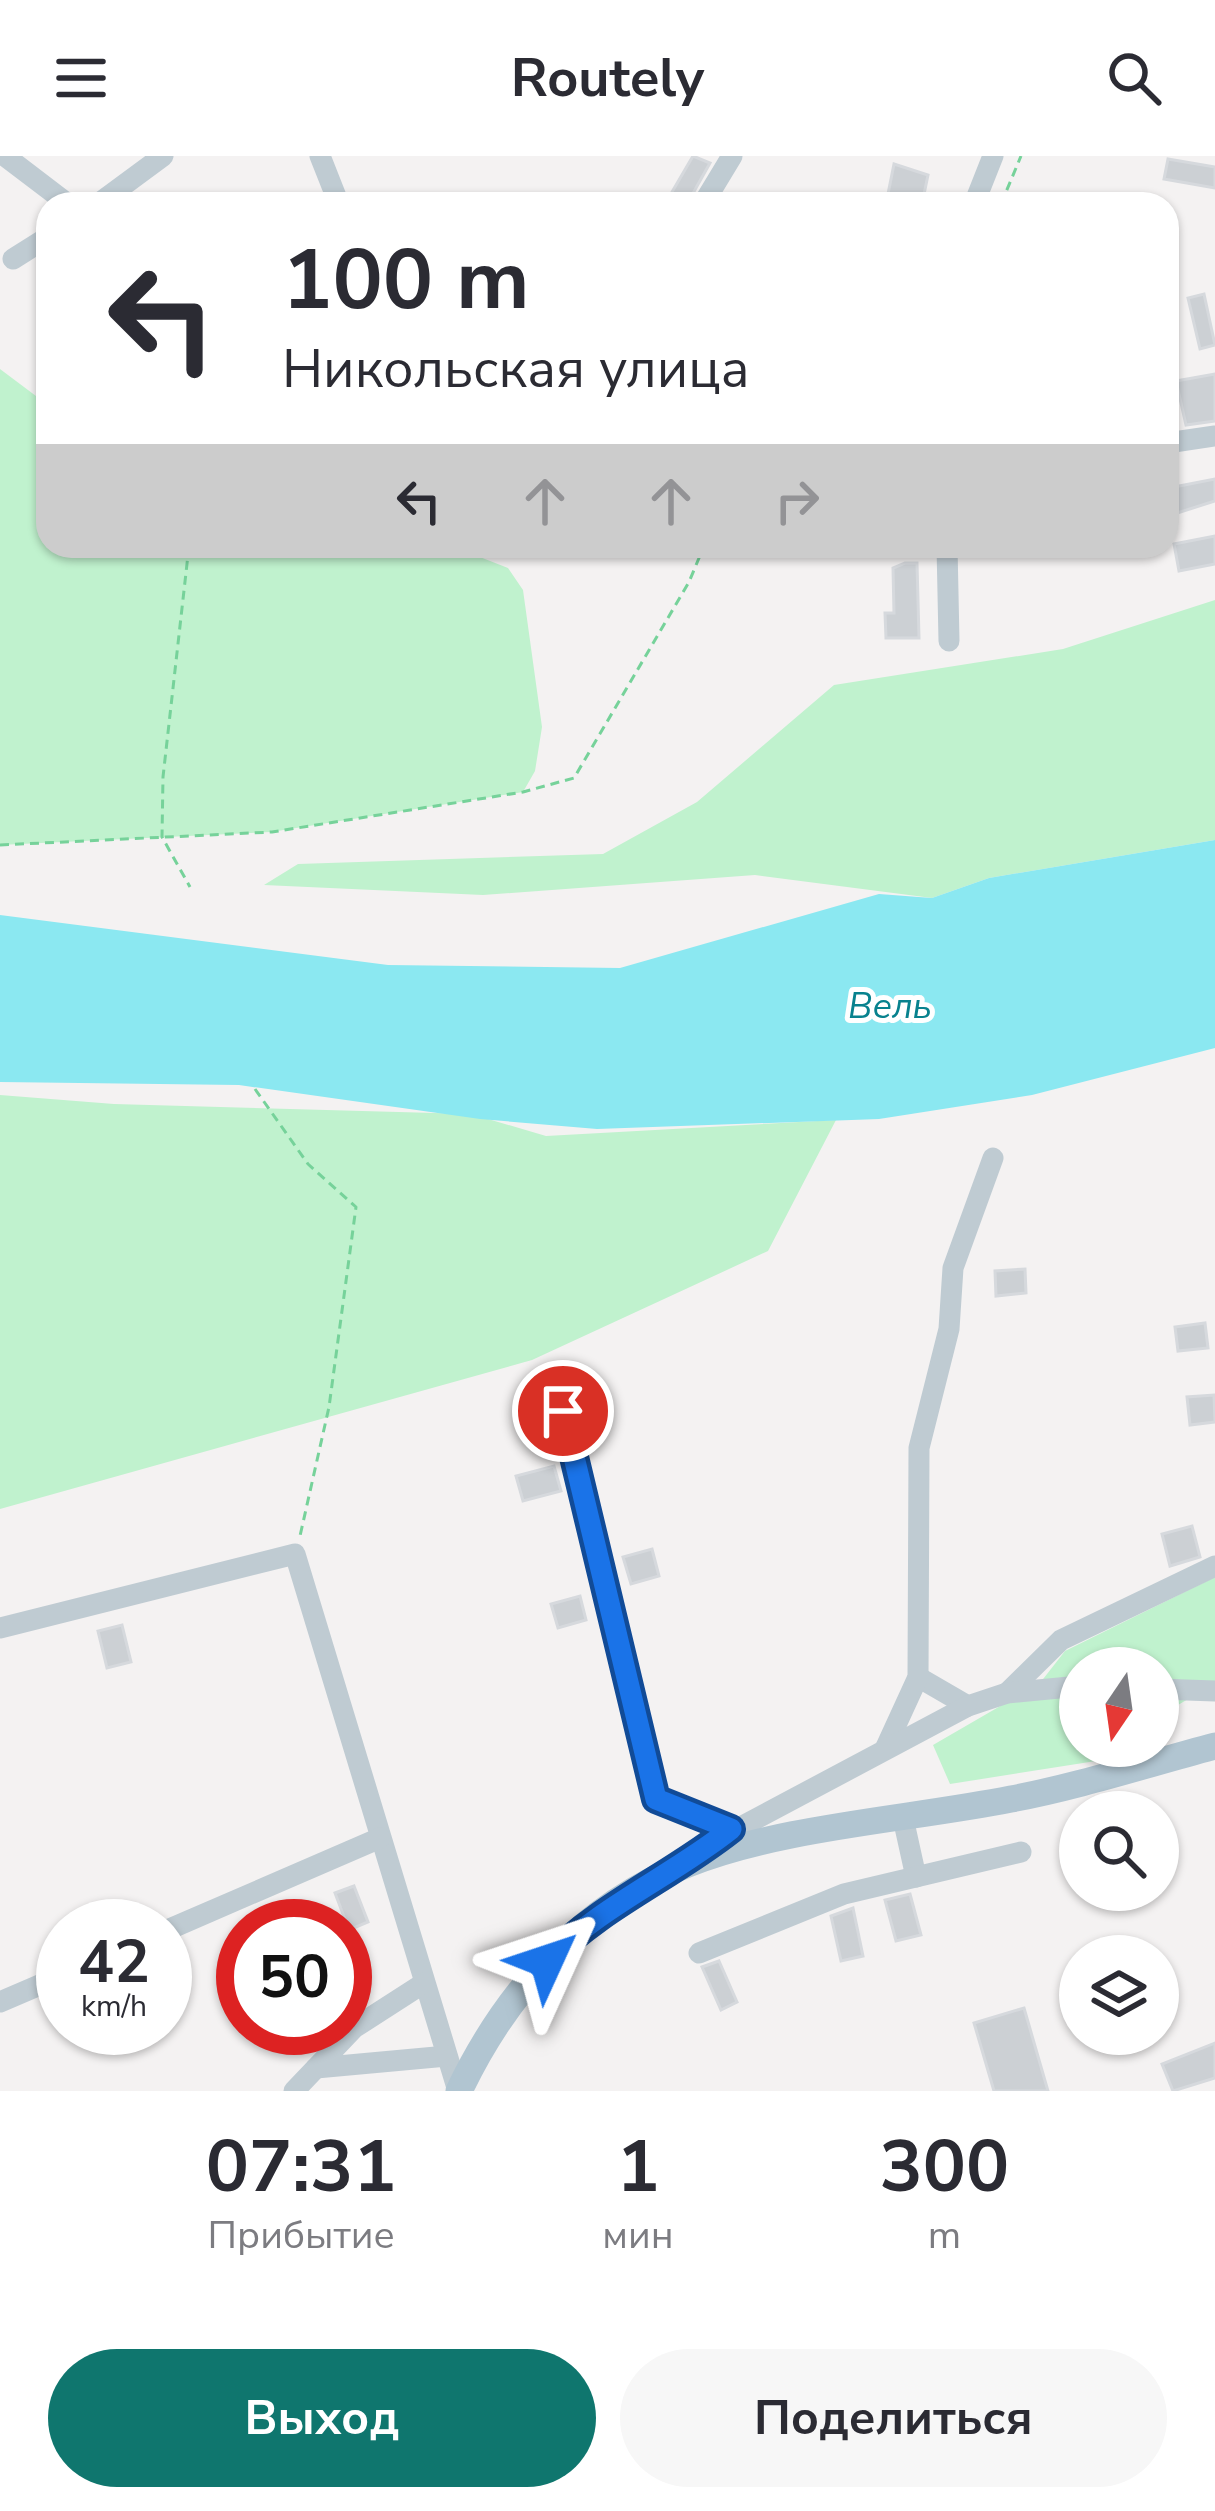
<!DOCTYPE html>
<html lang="ru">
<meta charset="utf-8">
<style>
body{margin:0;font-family:"Nunito Sans",sans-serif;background:#f7f7f7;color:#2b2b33;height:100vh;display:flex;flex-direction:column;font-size:45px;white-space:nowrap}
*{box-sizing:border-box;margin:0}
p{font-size:39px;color:#7c7c81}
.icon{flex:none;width:66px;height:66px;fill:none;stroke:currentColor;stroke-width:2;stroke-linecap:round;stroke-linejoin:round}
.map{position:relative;height:1935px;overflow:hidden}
.sheet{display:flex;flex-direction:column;background:#fff;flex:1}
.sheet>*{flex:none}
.hud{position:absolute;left:36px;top:36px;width:1143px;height:366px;border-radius:36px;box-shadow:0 3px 9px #0004;background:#fff;color:#2b2b33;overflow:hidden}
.needle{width:78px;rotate:193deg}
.buttons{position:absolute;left:1059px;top:1491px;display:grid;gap:24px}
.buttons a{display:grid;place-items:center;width:120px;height:120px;border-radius:50%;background:#fff;box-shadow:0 3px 9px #0004;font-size:60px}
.speed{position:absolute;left:36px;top:1743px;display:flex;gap:24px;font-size:60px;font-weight:700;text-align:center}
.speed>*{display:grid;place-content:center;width:156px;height:156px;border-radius:50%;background:#fff;box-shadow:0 3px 9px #0004;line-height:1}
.speed small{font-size:30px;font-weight:400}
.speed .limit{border:18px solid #d22;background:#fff;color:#111}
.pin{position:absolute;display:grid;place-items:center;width:102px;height:102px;color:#fff;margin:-51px;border:6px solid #fff;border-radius:50%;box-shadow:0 3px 12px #0007}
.me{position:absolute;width:132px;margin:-66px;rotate:48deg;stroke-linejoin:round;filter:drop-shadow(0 0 9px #0008)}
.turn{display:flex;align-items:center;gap:42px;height:252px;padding:0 48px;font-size:54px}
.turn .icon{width:156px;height:156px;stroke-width:2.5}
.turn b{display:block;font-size:84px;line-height:102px}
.lanes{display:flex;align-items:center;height:114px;padding:0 48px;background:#0003;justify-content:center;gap:60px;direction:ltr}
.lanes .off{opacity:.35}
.eta{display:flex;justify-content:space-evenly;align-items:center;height:204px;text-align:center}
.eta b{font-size:72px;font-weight:700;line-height:84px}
.cta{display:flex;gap:24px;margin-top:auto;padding:24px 48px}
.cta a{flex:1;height:138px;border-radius:72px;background:#0f766e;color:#fff;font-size:48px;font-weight:700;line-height:138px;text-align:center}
.cta a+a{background:#f7f7f7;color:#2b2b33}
header{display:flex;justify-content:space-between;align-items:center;height:156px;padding:0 48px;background:#fff;font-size:54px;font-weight:700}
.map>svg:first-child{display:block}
.green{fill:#c0f2ce}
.water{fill:#8be8f1}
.building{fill:#ccd0d4;stroke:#d6d9dd;stroke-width:3}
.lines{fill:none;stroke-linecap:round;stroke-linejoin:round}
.path{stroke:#76d29a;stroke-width:3;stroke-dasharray:9 6;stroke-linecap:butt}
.minor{stroke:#bfcbd2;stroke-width:21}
.major{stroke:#b1c5d1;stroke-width:27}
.route-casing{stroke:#114b97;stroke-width:30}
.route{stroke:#1a73e8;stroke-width:21}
.labels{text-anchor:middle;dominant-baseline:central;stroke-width:10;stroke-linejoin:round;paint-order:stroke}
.water-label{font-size:36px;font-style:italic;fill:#08828e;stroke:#fff}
</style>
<header><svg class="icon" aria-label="menu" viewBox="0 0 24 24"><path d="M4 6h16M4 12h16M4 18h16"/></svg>Routely<svg class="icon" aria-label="search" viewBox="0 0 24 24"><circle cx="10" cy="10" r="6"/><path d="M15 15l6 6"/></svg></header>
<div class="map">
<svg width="1215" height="1935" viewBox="0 0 1215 1935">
<rect width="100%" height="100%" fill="#f4f2f2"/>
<!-- green -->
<g class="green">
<path d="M 0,213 L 48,249 L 48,390 L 462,394 L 508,412 L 523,434 L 542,571 L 535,615 L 523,636 L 271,676 L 0,689 Z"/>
<path d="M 1215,444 L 1215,684 L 989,722 L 932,742 L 755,719 L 483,739 L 264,729 L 298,708 L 603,698 L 697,646 L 834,529 L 1063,493 Z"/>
<path d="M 0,939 L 114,948 L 471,958 L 546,980 L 836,964 L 768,1095 L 532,1204 L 0,1353 Z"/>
<path d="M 1215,1421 L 1215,1527 L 1173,1552 L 1158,1578 L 1158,1512 L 1080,1512 L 1080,1590 L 1151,1590 L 1147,1597 L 950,1628 L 933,1589 L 1040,1527 L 1065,1495 Z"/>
</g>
<!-- water -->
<path class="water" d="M 1215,684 L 1215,892 L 1032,939 L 879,963 L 597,973 L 480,963 L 239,929 L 0,926 L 0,759 L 388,809 L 620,812 L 879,738 L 932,742 L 989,722 Z"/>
<!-- building -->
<g class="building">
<path d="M 693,0 L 710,7 L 687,48 L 665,48 Z"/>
<path d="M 1168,3 L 1215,11 L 1215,32 L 1164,23 Z"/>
<path d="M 894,8 L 928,19 L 922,48 L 886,48 Z"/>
<path d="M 1204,138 L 1215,189 L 1200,193 L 1188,142 Z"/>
<path d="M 1215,218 L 1215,265 L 1186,269 L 1176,225 Z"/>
<path d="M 1215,323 L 1215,345 L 1174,358 L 1169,332 Z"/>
<path d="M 1215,380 L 1215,408 L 1179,415 L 1174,388 Z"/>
<path d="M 905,407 L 917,407 L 919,482 L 886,482 L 885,457 L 894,457 L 893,412 Z"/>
<path d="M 1025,1113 L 1026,1137 L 996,1140 L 995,1115 Z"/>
<path d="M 1205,1167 L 1208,1192 L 1178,1195 L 1175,1171 Z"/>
<path d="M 1214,1239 L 1215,1266 L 1190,1269 L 1187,1241 Z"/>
<path d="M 554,1310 L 561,1335 L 523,1345 L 516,1320 Z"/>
<path d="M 1192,1370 L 1200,1401 L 1170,1410 L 1162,1378 Z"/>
<path d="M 652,1393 L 659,1420 L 631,1428 L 623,1401 Z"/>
<path d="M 580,1440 L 586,1464 L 558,1472 L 551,1448 Z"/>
<path d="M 122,1469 L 131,1506 L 107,1512 L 98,1475 Z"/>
<path d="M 354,1730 L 368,1766 L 349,1774 L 335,1737 Z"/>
<path d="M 910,1738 L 921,1779 L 896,1785 L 885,1744 Z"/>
<path d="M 853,1752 L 863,1800 L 841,1805 L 831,1760 Z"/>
<path d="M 719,1805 L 737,1846 L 721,1854 L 702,1811 Z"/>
<path d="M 1024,1852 L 1048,1935 L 994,1935 L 974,1867 Z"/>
<path d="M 1215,1887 L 1215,1922 L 1173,1935 L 1162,1908 Z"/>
</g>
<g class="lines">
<!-- path -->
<g class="path">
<path d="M 1001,48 L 1021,0"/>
<path d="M 189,390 L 163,621 L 162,681 L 190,731"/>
<path d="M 0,689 L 272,676 L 523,636 L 574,622 L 689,426 L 704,390"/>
<path d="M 255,933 L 308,1008 L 356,1051 L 329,1251 L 300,1380"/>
</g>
<!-- minor -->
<g class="minor">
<path d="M 5,0 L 68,48"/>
<path d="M 320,0 L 339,48"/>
<path d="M 98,48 L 163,0"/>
<path d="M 703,48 L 732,0"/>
<path d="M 974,48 L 993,0"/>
<path d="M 13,103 L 48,81"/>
<path d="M 1167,287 L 1215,280"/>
<path d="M 947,390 L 949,485"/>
<path d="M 563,1254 L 656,1643 L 731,1673"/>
<path d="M 0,1472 L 295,1398 L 458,1935"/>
<path d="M 918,1521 L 968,1550"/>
<path d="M 1158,1533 L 1215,1535"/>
<path d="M 1007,1537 L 1061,1484 L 1215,1410"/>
<path d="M 885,1593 L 918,1521 L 919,1292 L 949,1173 L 953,1112 L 993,1002"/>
<path d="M 903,1662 L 916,1721"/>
<path d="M 720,1682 L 968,1550 L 1007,1537 L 1080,1530"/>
<path d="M 165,1775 L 380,1682"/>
<path d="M 699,1797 L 844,1738 L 1021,1696"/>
<path d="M 0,1846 L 63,1819"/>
<path d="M 316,1912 L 447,1900"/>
<path d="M 294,1935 L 354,1872 L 424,1827"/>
</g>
<!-- major -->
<path class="major" d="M 459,1935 C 506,1836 583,1749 688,1708 C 780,1671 911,1663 1011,1643 C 1080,1630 1147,1608 1215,1590"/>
</g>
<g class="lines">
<defs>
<path id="route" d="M 547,1805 C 600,1750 672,1720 731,1673 L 656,1643 L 563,1255"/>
</defs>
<!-- route casing -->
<use href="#route" class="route-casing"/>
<!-- route -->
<use href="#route" class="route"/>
</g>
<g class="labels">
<!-- water labels -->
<g class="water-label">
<text x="890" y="850">Вель</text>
</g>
</g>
</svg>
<div class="buttons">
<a><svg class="needle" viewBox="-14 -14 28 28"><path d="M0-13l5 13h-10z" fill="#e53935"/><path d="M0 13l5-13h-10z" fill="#7c7c81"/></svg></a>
<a><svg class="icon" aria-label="search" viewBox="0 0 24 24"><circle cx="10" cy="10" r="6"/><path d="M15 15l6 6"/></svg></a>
<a><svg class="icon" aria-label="layers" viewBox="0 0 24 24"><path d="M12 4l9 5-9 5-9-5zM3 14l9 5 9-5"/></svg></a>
</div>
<div class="speed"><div>42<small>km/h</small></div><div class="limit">50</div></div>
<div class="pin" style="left:563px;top:1255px;background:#d93025"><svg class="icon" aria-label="arrive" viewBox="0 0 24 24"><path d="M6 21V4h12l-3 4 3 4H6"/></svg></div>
<svg class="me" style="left:547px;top:1805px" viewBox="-20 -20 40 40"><path d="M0-17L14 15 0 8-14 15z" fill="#1a73e8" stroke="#fff" stroke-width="4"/></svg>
<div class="hud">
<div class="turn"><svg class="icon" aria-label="left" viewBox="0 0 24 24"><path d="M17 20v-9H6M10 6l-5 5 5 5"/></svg><div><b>100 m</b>Никольская улица</div></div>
<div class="lanes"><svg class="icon" aria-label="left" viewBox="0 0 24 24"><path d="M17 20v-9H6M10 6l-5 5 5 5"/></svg><svg class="icon off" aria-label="ahead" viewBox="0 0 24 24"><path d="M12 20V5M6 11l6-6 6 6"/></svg><svg class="icon off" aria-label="ahead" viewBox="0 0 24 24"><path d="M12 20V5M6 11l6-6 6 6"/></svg><svg class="icon off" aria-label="right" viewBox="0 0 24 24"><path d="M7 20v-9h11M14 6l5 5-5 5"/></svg></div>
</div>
</div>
<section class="sheet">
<div class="eta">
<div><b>07:31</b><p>Прибытие</p></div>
<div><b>1</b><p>мин</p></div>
<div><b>300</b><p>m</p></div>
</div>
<div class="cta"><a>Выход</a><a>Поделиться</a></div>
</section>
